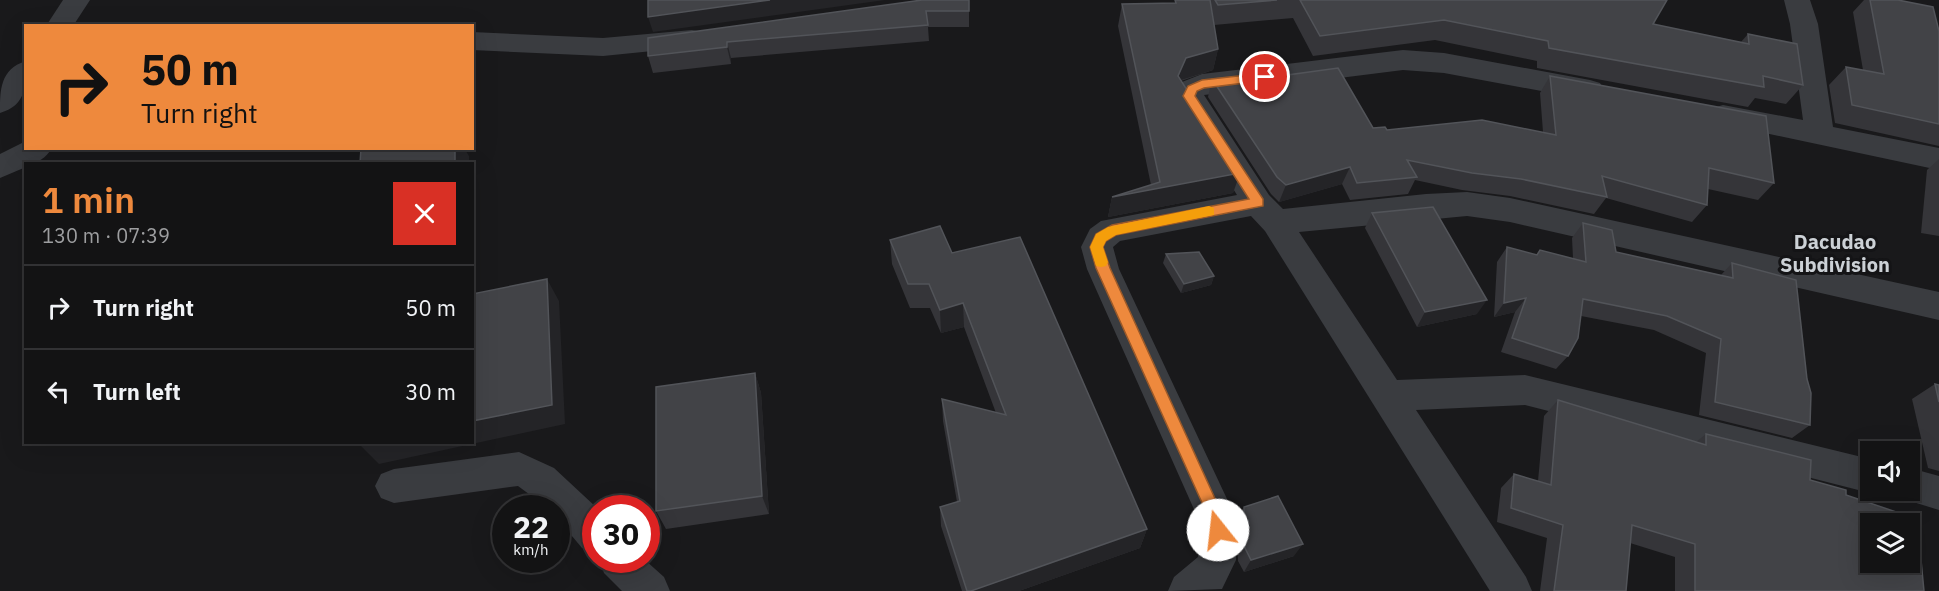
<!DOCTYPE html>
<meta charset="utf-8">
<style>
body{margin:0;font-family:"IBM Plex Sans",sans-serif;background:#202022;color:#f1f3f6;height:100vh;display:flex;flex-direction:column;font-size:22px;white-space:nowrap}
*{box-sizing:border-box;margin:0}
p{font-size:20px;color:#9d9ea0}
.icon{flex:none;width:33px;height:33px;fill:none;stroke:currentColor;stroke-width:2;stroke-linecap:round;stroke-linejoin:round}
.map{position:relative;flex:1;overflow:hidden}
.side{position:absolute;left:24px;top:162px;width:450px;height:282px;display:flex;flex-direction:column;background:#131314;border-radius:0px;box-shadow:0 6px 24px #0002,0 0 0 2px #323234}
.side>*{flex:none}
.guide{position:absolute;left:24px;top:24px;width:450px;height:126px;border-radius:0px;box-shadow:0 6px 24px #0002,0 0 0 2px #323234;background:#ee893d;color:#111;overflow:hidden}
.controls{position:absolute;left:1860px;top:441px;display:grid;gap:12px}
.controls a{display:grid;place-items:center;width:60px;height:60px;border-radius:0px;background:#131314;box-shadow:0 6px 24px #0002,0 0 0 2px #323234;font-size:30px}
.speed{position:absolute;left:492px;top:495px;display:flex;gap:12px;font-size:30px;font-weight:700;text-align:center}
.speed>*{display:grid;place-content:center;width:78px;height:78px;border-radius:50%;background:#131314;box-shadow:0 6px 24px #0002,0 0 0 2px #323234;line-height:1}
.speed small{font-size:15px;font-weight:400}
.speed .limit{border:9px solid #d22;background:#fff;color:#111}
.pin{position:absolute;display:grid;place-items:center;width:51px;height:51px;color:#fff;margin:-26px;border:3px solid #fff;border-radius:50%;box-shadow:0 2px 6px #0007}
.me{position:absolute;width:66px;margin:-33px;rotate:344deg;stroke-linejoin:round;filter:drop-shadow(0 0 4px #0008)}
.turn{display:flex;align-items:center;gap:21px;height:126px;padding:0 18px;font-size:27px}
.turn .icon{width:78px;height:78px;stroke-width:2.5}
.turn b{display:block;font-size:42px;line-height:51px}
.round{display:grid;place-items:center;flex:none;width:63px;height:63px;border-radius:0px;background:#202022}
.headline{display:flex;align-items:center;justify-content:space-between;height:102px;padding:0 18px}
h1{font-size:36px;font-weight:600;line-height:45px;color:#ee893d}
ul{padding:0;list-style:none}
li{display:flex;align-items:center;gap:18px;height:84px;padding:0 18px;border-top:2px solid #323234}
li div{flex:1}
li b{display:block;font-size:22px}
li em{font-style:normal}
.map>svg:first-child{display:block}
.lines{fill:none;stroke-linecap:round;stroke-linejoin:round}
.minor{fill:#3a3c40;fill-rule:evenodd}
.wall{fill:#353539}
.shaded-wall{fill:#242427}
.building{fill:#424347;stroke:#525459;stroke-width:1.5;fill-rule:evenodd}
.route{fill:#ee893d;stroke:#9b5928;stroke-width:1.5}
.slow{fill:#f59e0b}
.labels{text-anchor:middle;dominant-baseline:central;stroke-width:6;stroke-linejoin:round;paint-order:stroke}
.neighbourhood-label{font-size:20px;font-weight:bold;fill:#ccd1d6;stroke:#141416}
</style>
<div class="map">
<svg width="1939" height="591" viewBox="0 0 1939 591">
<rect width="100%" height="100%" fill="#19191b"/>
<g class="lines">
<!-- minor -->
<g class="minor">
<path d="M 63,0 L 90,0 L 73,26 L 46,26 Z"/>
<path d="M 1784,0 L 1810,0 L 1818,24 L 1833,127 L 1939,148 L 1939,170 L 1713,122 L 1708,115 L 1713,108 L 1723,105 L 1803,120 L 1790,24 Z"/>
<path d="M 692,30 L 702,32 L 706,39 L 702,46 L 603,56 L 472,50 L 472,32 L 603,38 Z"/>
<path d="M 1403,50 L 1444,53 L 1590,80 L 1600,83 L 1604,90 L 1600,97 L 1590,100 L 1444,73 L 1403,70 L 1204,95 L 1269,195 L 1283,209 L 1426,194 L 1467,192 L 1510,198 L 1939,292 L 1939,320 L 1510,222 L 1467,216 L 1299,232 L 1397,380 L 1525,375 L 1870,459 L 1870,490 L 1876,490 L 1870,493 L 1525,405 L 1416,410 L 1526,577 L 1532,591 L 1490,591 L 1265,231 L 1251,216 L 1120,241 L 1113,247 L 1119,269 L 1235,516 L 1236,560 L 1222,589 L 1168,591 L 1174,577 L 1198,557 L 1197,516 L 1087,269 L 1081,247 L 1090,229 L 1101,221 L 1237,195 L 1175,96 L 1182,82 L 1202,74 Z"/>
<path d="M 26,61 C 26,85 27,105 0,113 C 0,90 0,69 26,61 Z"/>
<path d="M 26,141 L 26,148 L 52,148 C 46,158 37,164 26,164 L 26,167 L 0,178 L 0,154 Z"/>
<path d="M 519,452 L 554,468 L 597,508 L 596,553 L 582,548 L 556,517 L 556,508 L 548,508 L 518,486 L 394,503 L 381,498 L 375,486 L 381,474 L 394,469 Z"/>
<path d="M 1910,468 L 1939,476 L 1939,510 L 1897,497 L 1894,490 L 1910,490 Z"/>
<path d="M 599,560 L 645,560 L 664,577 L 670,591 L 622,591 L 604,573 Z"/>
</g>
</g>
<!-- wall -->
<g class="wall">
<path d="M 922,0 L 969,0 L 969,27 L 928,27 L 929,41 L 731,58 L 731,64 L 653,73 L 648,56 Z"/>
<path d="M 1175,0 L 1667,0 L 1653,24 L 1741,42 L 1748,34 L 1803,85 L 1786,104 L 1755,98 L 1748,107 L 1537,68 L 1537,61 L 1435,40 L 1313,56 L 1293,18 L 1214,25 L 1218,49 L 1213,70 L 1181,81 L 1240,173 L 1233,193 L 1108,217 L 1112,197 L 1151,185 L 1118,26 L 1122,4 L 1175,3 Z"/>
<path d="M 1864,0 L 1898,0 L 1939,31 L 1939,146 L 1835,123 L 1829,85 L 1846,67 L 1863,70 L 1853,12 Z"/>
<path d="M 1550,76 L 1774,183 L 1758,200 L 1708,189 L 1707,205 L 1692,222 L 1606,198 L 1594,214 L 1510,196 L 1462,190 L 1415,180 L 1408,194 L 1350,200 L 1342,184 L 1279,202 L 1271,194 L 1208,97 L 1212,79 L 1222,84 L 1373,128 L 1387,130 L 1543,132 L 1540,93 Z"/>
<path d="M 1939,159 L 1939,236 L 1921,233 L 1927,170 Z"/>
<path d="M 1372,213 L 1477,314 L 1417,327 L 1365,228 Z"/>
<path d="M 1583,223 L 1616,252 L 1721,275 L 1732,263 L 1810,425 L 1792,438 L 1699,415 L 1706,353 L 1654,330 L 1581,316 L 1568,356 L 1556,369 L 1501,352 L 1515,312 L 1494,317 L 1497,262 L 1507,247 L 1537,255 L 1573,258 L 1572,238 Z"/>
<path d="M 890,240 L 952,253 L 1147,529 L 1140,548 L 1019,591 L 962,591 L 941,526 L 940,507 L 957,502 L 943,421 L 942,399 L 996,413 L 964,327 L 941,333 L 930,308 L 910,308 L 892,264 Z"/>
<path d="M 1166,254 L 1214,276 L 1211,285 L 1181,293 L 1163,263 Z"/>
<path d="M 755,373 L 761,393 L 769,514 L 666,529 L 656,511 Z"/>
<path d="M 1935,384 L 1939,385 L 1939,471 L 1928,468 L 1912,399 Z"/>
<path d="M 1558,400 L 1696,442 L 1706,434 L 1810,480 L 1846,495 L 1924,591 L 1675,591 L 1675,557 L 1630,543 L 1626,591 L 1540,591 L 1547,538 L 1497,522 L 1501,488 L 1514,474 L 1538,481 L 1544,416 Z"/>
<path d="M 1244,507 L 1294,556 L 1244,572 L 1238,561 L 1237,520 Z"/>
</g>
<!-- shaded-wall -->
<g class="shaded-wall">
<path d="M 770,0 L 885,0 L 653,32 L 648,17 Z"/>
<path d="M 727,42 L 731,58 L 731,64 L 727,47 Z"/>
<path d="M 1218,49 L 1213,70 L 1181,80 L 1173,97 L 1178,76 L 1186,58 Z"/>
<path d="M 455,148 L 464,148 L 469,156 L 469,164 L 455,164 Z"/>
<path d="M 1350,167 L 1342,184 L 1279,202 L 1286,185 Z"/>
<path d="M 1240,173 L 1233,193 L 1108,217 L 1112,197 Z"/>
<path d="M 1214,276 L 1211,285 L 1181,293 L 1184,284 Z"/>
<path d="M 547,279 L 559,301 L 565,424 L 379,464 L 360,445 L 371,442 L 472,442 L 472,421 Z"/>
<path d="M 1526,298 L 1515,312 L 1494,317 L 1504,303 Z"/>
<path d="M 1487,300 L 1477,314 L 1417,327 L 1425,312 Z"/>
<path d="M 963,303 L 964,327 L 941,333 L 940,310 Z"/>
<path d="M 755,373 L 761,393 L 769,514 L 762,496 Z"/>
<path d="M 1147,529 L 1140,548 L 1019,591 L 971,591 Z"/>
<path d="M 1303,544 L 1294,556 L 1244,572 L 1251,560 Z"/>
</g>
<!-- building -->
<g class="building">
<path d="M 648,0 L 770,0 L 648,17 Z"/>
<path d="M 922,0 L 969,0 L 969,11 L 926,11 L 928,25 L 727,42 L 727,47 L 648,56 L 648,38 Z"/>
<path d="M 1175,0 L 1210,0 L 1218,49 L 1186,58 L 1178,76 L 1240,173 L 1112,197 L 1160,182 L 1122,4 L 1176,3 Z"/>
<path d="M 1215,0 L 1277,0 L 1218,5 Z"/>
<path d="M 1300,0 L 1667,0 L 1653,24 L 1749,44 L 1748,34 L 1797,44 L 1803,85 L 1763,76 L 1764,87 L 1549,48 L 1548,41 L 1444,20 L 1320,36 Z"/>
<path d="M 1870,0 L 1898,0 L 1933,7 L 1939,31 L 1939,124 L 1852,105 L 1846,67 L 1884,74 Z"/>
<path d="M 1338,68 L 1373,128 L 1385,127 L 1387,130 L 1482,120 L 1556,135 L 1550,76 L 1766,116 L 1774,183 L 1709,168 L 1707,205 L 1602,176 L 1607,197 L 1521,179 L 1472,173 L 1407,160 L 1417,177 L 1357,183 L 1350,167 L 1286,185 L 1277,177 L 1212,79 L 1221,78 L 1222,84 Z"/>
<path d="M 361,148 L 455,148 L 455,164 L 360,164 Z"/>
<path d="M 1433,207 L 1487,300 L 1425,312 L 1372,213 Z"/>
<path d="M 1583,223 L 1612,230 L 1616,252 L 1733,278 L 1732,263 L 1796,280 L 1807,379 L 1811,393 L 1810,425 L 1715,402 L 1721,339 L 1667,316 L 1583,299 L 1578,338 L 1568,356 L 1512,338 L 1526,298 L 1504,303 L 1507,247 L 1537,255 L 1540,250 L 1586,262 Z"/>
<path d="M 940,226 L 952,253 L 1020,237 L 1147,529 L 971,591 L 967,591 L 940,507 L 960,501 L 942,399 L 1006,415 L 963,303 L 940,310 L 929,284 L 908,284 L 890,240 Z"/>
<path d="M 1199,252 L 1214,276 L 1184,284 L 1166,254 Z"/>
<path d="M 547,279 L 552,405 L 472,421 L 472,294 Z"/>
<path d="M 755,373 L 762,496 L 656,511 L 656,387 Z"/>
<path d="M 1935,384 L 1939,385 L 1939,402 Z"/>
<path d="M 1558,400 L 1706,445 L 1706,434 L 1811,460 L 1810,480 L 1846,490 L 1846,495 L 1917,519 L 1924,591 L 1695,591 L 1695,544 L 1632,525 L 1626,591 L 1554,591 L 1563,525 L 1511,508 L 1514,474 L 1551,485 ZM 1870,524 L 1910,524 L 1910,562 L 1870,562 Z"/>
<path d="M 360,442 L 371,442 L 360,445 Z"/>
<path d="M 1278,496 L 1303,544 L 1251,560 L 1245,548 L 1244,507 Z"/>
</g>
<!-- route -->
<path class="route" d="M 1265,73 L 1269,74 L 1269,80 L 1204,88 L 1197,91 L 1195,96 L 1263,199 L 1263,206 L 1116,235 L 1106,241 L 1103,247 L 1110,268 L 1223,516 L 1225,530 L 1223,536 L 1218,538 L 1212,536 L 1208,516 L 1096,268 L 1090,247 L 1096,234 L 1112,225 L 1249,199 L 1183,96 L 1188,86 L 1202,80 Z"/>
<!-- slow -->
<path class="slow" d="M 1209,206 L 1214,208 L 1214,215 L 1116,235 L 1106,241 L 1103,247 L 1108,262 L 1106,266 L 1101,267 L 1096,266 L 1090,247 L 1096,234 L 1108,227 Z"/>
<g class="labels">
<!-- neighbourhood labels -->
<g class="neighbourhood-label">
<text x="1835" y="241">Dacudao<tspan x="1835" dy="23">Subdivision</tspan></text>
</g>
</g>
</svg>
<div class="controls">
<a><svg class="icon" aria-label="sound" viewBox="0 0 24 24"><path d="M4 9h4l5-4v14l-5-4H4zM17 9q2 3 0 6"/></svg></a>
<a><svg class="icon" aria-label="layers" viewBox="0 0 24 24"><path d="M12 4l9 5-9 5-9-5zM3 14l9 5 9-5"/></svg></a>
</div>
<div class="speed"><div>22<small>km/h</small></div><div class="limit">30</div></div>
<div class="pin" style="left:1265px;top:77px;background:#d93025"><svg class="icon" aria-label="arrive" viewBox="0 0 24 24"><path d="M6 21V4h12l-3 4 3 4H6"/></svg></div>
<svg class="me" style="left:1218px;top:530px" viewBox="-20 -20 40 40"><circle r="19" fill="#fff"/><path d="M0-13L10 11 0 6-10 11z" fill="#ee893d"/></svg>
<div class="guide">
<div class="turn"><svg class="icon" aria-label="right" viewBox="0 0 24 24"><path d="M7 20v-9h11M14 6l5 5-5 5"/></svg><div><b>50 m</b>Turn right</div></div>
</div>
<section class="side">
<div class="headline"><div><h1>1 min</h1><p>130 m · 07:39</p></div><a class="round" style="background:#d93025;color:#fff"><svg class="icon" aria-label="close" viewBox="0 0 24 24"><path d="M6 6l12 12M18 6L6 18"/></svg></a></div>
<ul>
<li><svg class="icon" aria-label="right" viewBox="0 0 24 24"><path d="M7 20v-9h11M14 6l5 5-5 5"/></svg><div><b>Turn right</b></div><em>50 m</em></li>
<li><svg class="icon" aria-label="left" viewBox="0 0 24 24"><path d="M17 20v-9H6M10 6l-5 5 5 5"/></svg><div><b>Turn left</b></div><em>30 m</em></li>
</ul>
</section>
</div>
